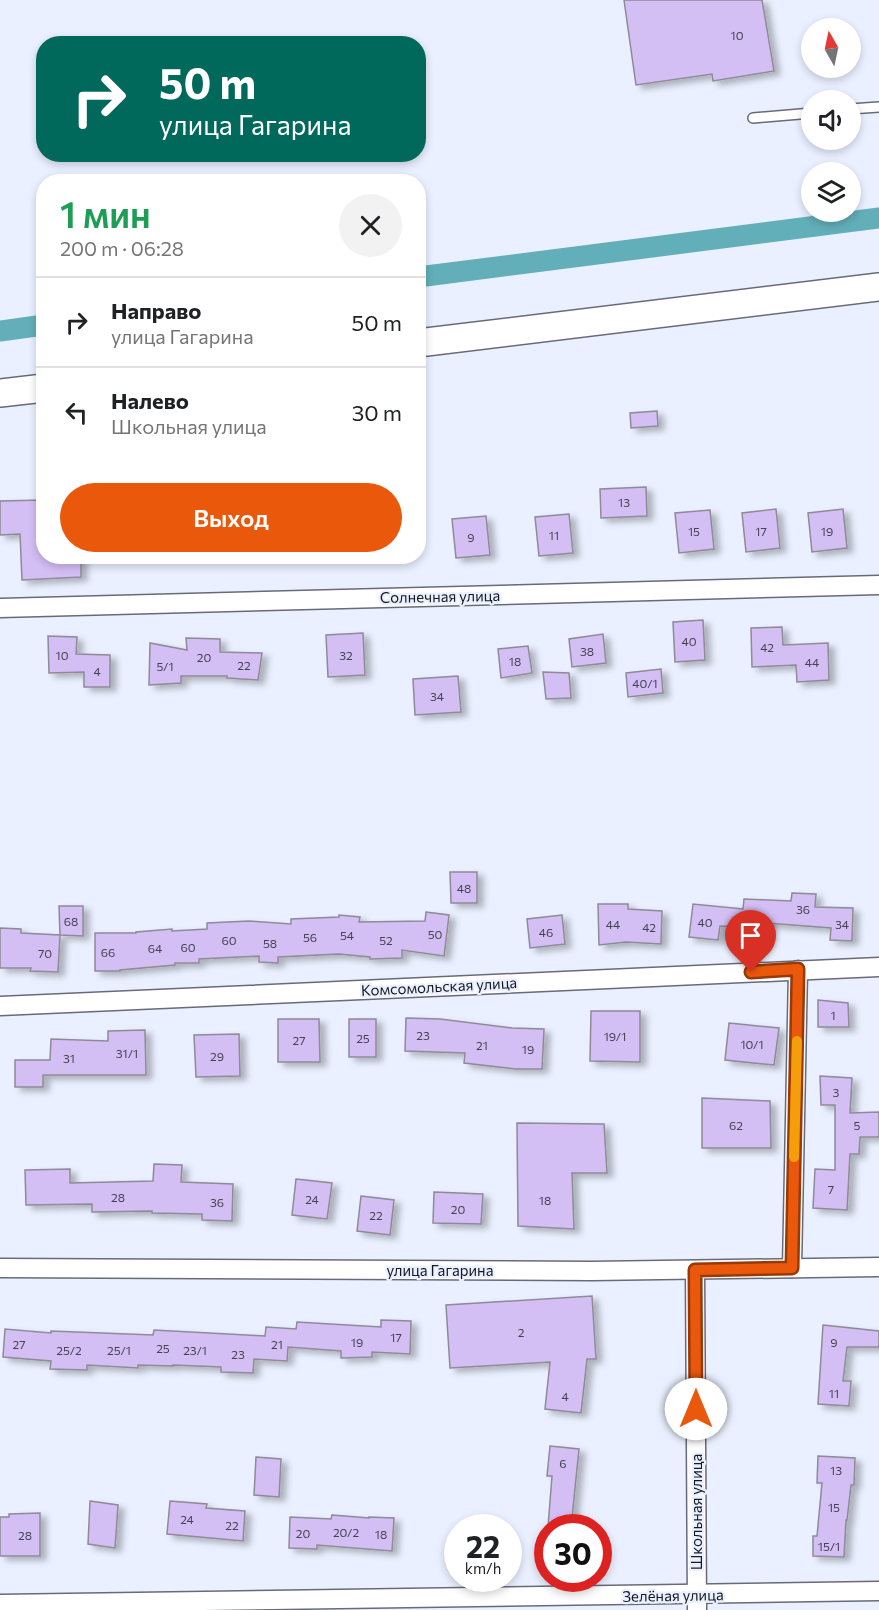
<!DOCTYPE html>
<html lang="ru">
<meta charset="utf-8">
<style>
body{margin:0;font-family:Commissioner,sans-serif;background:#f2f2f2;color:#202124;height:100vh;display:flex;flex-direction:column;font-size:22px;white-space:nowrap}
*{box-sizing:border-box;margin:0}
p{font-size:20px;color:#757577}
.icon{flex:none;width:33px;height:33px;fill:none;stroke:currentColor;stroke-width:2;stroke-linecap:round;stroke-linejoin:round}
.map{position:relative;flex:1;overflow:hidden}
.side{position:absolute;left:36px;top:174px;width:390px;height:390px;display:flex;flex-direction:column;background:#fff;border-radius:24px;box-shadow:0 3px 9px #0003}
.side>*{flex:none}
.top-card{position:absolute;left:36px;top:36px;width:390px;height:126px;border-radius:24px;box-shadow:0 3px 9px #0003;background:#00695c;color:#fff;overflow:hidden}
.needle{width:39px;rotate:351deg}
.controls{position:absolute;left:801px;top:18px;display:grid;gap:12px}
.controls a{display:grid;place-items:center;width:60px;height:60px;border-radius:50%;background:#fff;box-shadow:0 3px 9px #0003;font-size:30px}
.speed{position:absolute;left:444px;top:1514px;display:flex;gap:12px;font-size:30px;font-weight:700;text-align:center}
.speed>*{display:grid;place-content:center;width:78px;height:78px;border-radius:50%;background:#fff;box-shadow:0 3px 9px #0003;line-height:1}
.speed small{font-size:15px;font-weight:400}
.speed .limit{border:9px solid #d22;background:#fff;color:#111}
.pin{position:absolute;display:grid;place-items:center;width:51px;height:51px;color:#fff;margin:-62px -26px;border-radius:50% 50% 50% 0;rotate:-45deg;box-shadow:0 0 6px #0007}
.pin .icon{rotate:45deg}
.me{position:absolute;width:66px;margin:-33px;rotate:0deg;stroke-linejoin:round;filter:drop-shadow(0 0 4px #0008)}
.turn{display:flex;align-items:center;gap:21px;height:126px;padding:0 24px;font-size:27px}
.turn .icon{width:78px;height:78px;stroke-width:2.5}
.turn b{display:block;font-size:42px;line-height:51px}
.round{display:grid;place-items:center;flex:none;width:63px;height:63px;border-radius:32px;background:#f2f2f2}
.summary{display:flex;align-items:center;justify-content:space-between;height:102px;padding:0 24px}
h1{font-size:36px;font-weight:600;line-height:45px;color:#1e9e55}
.cta{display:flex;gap:12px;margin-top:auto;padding:12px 24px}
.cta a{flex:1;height:69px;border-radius:36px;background:#ea580c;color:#fff;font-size:24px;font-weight:600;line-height:69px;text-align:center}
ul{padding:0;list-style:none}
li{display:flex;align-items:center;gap:18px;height:90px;padding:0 24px;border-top:2px solid #e0e0e0}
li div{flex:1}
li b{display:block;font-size:22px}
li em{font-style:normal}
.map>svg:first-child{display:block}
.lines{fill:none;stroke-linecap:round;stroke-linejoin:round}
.canal{stroke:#62afb9;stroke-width:21}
.building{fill:#d4bff5;stroke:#8f8a98;stroke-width:1.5;filter:url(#shadow)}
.service-casing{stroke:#676b78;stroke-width:12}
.minor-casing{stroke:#676b78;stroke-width:21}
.secondary-casing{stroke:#676b78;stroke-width:30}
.service{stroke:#fff;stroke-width:9}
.minor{stroke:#fff;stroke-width:18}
.secondary{stroke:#fff;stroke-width:27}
.route-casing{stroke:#983908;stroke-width:15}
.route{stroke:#ea580c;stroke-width:10}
.slow{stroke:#f59e0b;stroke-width:10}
.labels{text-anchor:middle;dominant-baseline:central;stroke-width:4.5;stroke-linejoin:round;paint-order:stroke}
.number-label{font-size:12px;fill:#464254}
.street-label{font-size:15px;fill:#17191e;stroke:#eaf0ff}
</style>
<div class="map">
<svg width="879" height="1610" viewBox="0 0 879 1610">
<defs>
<filter id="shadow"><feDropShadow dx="6" dy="4" stdDeviation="3" flood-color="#0004"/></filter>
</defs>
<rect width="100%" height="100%" fill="#eaf0ff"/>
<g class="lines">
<!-- canal -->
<g class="canal">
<path d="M 418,277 L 879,218"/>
<path d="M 0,331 L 44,325"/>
</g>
</g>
<!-- building -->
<g class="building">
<path d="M 624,0 L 762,0 L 774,71 L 713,81 L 712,74 L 636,85 Z"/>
<path d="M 657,411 L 658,426 L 631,428 L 630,413 Z"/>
<path d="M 646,487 L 647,516 L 601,518 L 600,489 Z"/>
<path d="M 44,500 L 44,556 L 81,556 L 81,577 L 22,580 L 20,534 L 0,535 L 0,501 Z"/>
<path d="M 776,509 L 780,548 L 746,552 L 742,513 Z"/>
<path d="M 843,509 L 847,548 L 812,552 L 808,513 Z"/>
<path d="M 710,510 L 714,549 L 679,553 L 675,513 Z"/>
<path d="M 569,514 L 573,553 L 539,556 L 535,517 Z"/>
<path d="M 486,516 L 490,555 L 456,558 L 452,519 Z"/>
<path d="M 703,620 L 705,660 L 675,662 L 673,622 Z"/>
<path d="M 782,627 L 783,645 L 828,643 L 829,680 L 797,682 L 796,665 L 752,667 L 751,628 Z"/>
<path d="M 363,633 L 365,675 L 328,677 L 326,635 Z"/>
<path d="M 603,634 L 606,663 L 572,667 L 569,639 Z"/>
<path d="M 48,636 L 77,637 L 76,654 L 110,655 L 110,687 L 84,687 L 84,672 L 49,673 Z"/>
<path d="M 186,638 L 220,639 L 220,652 L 262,653 L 258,680 L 227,678 L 227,676 L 181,676 L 181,683 L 149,685 L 150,643 L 187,650 Z"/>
<path d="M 528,646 L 532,673 L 501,678 L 498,649 Z"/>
<path d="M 661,669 L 663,693 L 628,697 L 626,673 Z"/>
<path d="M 543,672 L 569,673 L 571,698 L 546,699 Z"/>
<path d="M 458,676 L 461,712 L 415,715 L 413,679 Z"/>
<path d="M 450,872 L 477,872 L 477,903 L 451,903 Z"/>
<path d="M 792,893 L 816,894 L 815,907 L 853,908 L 852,941 L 830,940 L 831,928 L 767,923 L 766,928 L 720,926 L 718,940 L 689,937 L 693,904 L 743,909 L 744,899 L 791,901 Z"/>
<path d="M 598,904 L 628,904 L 628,909 L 662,911 L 661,944 L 626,942 L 599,945 Z"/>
<path d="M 59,906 L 83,906 L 83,936 L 60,935 Z"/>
<path d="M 426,912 L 449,915 L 444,956 L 402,950 L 402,958 L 370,959 L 370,957 L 339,954 L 278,957 L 278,963 L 259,962 L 259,956 L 199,959 L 199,963 L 175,963 L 175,965 L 120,970 L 120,971 L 95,971 L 95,933 L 136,933 L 136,932 L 172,929 L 172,931 L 207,929 L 207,923 L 249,921 L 291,924 L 291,919 L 339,917 L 339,915 L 360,917 L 359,922 L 425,921 Z"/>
<path d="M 562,915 L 565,944 L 530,948 L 527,919 Z"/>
<path d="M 0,928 L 21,929 L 21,933 L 60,935 L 58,972 L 30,971 L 31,968 L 0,968 Z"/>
<path d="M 818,1000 L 848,1003 L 849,1027 L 818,1027 Z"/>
<path d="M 591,1011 L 640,1011 L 640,1062 L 590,1061 Z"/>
<path d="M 406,1018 L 440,1019 L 512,1028 L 544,1029 L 542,1069 L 516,1069 L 464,1063 L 465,1053 L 405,1051 Z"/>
<path d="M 278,1019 L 319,1019 L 320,1062 L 278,1062 Z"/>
<rect x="349" y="1019" width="27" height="38"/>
<path d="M 729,1023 L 779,1028 L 774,1065 L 725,1060 Z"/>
<path d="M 145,1030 L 146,1075 L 43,1075 L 43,1087 L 15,1087 L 15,1060 L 50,1060 L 51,1039 L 108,1041 L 108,1031 Z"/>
<path d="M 239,1034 L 240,1076 L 196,1077 L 194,1035 Z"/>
<path d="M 820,1076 L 852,1078 L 850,1113 L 879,1112 L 879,1137 L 860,1137 L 859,1154 L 850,1154 L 847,1210 L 813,1208 L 815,1169 L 835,1170 L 835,1105 L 821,1105 Z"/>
<path d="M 702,1098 L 770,1101 L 771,1148 L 702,1148 Z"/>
<path d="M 517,1123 L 604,1124 L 607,1173 L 572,1173 L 574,1229 L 518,1226 Z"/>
<path d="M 154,1164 L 182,1165 L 181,1182 L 233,1184 L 232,1221 L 202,1220 L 202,1214 L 152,1213 L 152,1211 L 92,1212 L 92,1204 L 26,1205 L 25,1170 L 70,1169 L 70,1183 L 153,1181 Z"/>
<path d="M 296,1179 L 332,1183 L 327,1219 L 292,1215 Z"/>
<path d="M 434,1192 L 483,1194 L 481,1224 L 433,1223 Z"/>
<path d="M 361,1196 L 394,1200 L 390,1235 L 357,1231 Z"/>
<path d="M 592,1296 L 596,1359 L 587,1359 L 581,1413 L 545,1409 L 550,1362 L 450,1368 L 446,1305 Z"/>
<path d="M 381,1320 L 411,1321 L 410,1354 L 372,1352 L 372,1357 L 341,1358 L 341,1351 L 288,1347 L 287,1361 L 254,1359 L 253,1373 L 221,1372 L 221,1367 L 173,1365 L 173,1366 L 138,1365 L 138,1368 L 87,1365 L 87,1370 L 50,1369 L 51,1361 L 3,1357 L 5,1329 L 51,1333 L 51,1331 L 153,1335 L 154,1330 L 265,1336 L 266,1327 L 296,1329 L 297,1322 L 381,1327 Z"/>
<path d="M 823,1325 L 879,1331 L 879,1347 L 847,1347 L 843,1381 L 851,1381 L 849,1406 L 818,1404 Z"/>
<path d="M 550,1446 L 579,1449 L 571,1527 L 548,1527 L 552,1476 L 547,1476 Z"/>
<path d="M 818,1456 L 855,1458 L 854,1485 L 851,1485 L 847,1520 L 846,1520 L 844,1557 L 813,1556 L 813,1536 L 817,1536 L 822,1483 L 817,1483 Z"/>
<path d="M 256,1457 L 281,1459 L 279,1497 L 254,1495 Z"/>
<path d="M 90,1501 L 118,1505 L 115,1548 L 88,1544 Z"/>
<path d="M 170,1501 L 207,1504 L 206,1508 L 245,1511 L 243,1541 L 167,1534 Z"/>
<path d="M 40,1513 L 40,1556 L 0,1556 L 0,1517 L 9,1517 L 9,1514 Z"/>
<path d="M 332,1515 L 369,1518 L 369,1517 L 394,1518 L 392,1551 L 317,1545 L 317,1549 L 289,1548 L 290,1517 L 331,1519 Z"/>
</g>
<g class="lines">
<defs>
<g id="service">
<path d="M 850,109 L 879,107"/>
<path d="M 753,118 L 812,113"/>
</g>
<g id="minor">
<path d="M 0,608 L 879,585"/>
<path d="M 0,1006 L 879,967"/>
<path d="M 0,1268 L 592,1271 L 879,1267"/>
<path d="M 792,1268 L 798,970"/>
<path d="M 695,1270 L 697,1610"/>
<path d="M 0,1604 L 879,1591"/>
</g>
<g id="secondary">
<path d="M 418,343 L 879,287"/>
<path d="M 0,393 L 44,388"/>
</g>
</defs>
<!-- service casing -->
<use href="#service" class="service-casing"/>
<!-- minor casing -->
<use href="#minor" class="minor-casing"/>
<!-- secondary casing -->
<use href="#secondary" class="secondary-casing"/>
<!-- service -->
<use href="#service" class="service"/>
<!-- minor -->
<use href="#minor" class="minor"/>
<!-- secondary -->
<use href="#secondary" class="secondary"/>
</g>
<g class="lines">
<defs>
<path id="route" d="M 696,1409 L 695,1270 L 792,1268 L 798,969 L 751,972"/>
</defs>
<!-- route casing -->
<use href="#route" class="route-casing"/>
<!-- route -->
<use href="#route" class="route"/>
<!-- slow -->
<path class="slow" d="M 794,1157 L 797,1041"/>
</g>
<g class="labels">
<!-- number labels -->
<g class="number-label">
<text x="737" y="35">10</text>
<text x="624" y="502">13</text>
<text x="694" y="531">15</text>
<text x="761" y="531">17</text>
<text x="827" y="531">19</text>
<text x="554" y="535">11</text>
<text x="471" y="537">9</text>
<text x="689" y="641">40</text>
<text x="767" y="647">42</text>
<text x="587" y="651">38</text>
<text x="62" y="655">10</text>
<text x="346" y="655">32</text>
<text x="204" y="657">20</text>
<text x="515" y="661">18</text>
<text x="812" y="662">44</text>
<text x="244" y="665">22</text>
<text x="165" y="666">5/1</text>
<text x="97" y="671">4</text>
<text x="645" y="683">40/1</text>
<text x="437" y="696">34</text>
<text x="464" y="888">48</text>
<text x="803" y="909">36</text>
<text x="71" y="921">68</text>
<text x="705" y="922">40</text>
<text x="613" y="924">44</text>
<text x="842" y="924">34</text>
<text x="649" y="927">42</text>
<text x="546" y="932">46</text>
<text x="435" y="934">50</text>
<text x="347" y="935">54</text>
<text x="310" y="937">56</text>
<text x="229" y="940">60</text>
<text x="386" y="940">52</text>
<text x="270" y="943">58</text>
<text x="188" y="947">60</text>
<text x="155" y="948">64</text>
<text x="108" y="952">66</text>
<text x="45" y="953">70</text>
<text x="833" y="1015">1</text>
<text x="423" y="1035">23</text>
<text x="615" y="1036">19/1</text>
<text x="363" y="1038">25</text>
<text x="299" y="1040">27</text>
<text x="752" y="1044">10/1</text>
<text x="482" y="1045">21</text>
<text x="528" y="1049">19</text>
<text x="127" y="1053">31/1</text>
<text x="217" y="1056">29</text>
<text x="69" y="1058">31</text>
<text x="836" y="1092">3</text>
<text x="736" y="1125">62</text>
<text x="857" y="1125">5</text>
<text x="831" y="1189">7</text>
<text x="118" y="1197">28</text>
<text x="312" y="1199">24</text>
<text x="545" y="1200">18</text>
<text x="217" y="1202">36</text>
<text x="458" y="1209">20</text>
<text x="376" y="1215">22</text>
<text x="521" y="1332">2</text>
<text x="396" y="1337">17</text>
<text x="357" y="1342">19</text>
<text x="834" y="1342">9</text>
<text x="19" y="1344">27</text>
<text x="277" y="1344">21</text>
<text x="163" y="1348">25</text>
<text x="69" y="1350">25/2</text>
<text x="119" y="1350">25/1</text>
<text x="195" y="1350">23/1</text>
<text x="238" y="1354">23</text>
<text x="834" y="1393">11</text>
<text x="565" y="1396">4</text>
<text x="563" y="1463">6</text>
<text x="836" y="1470">13</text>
<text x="834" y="1507">15</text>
<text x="187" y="1519">24</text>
<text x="232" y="1525">22</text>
<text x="346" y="1532">20/2</text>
<text x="303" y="1533">20</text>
<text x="381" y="1534">18</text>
<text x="25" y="1535">28</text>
<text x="829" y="1546">15/1</text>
</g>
<!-- street labels -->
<g class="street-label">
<text transform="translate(440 596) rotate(-1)">Солнечная улица</text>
<text transform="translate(439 986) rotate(-3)">Комсомольская улица</text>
<text x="440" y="1270">улица Гагарина</text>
<text transform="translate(696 1512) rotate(-90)">Школьная улица</text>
<text transform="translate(673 1595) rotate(-1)">Зелёная улица</text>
</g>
</g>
</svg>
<div class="controls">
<a><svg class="needle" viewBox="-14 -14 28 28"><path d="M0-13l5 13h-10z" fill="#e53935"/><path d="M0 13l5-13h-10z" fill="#757577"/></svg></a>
<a><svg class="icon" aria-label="sound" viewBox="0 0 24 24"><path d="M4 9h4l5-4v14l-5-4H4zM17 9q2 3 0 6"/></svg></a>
<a><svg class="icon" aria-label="layers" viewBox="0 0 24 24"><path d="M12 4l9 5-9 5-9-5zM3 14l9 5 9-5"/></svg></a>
</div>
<div class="speed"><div>22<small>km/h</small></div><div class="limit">30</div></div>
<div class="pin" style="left:751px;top:972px;background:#d93025"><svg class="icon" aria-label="arrive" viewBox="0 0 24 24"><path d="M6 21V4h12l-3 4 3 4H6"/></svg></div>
<svg class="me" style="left:696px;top:1409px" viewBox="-20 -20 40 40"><circle r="19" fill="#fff"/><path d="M0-13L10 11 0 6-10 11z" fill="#ea580c"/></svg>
<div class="top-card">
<div class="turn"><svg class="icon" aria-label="right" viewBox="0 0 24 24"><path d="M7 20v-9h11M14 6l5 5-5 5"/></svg><div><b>50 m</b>улица Гагарина</div></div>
</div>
<section class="side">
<div class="summary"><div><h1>1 мин</h1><p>200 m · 06:28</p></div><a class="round"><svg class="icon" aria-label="close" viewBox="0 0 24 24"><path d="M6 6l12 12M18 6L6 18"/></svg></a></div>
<ul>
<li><svg class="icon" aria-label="right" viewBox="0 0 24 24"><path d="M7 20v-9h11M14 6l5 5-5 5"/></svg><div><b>Направо</b><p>улица Гагарина</p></div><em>50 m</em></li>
<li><svg class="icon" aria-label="left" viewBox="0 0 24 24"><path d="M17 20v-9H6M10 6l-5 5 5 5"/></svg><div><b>Налево</b><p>Школьная улица</p></div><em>30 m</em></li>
</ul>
<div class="cta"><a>Выход</a></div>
</section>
</div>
